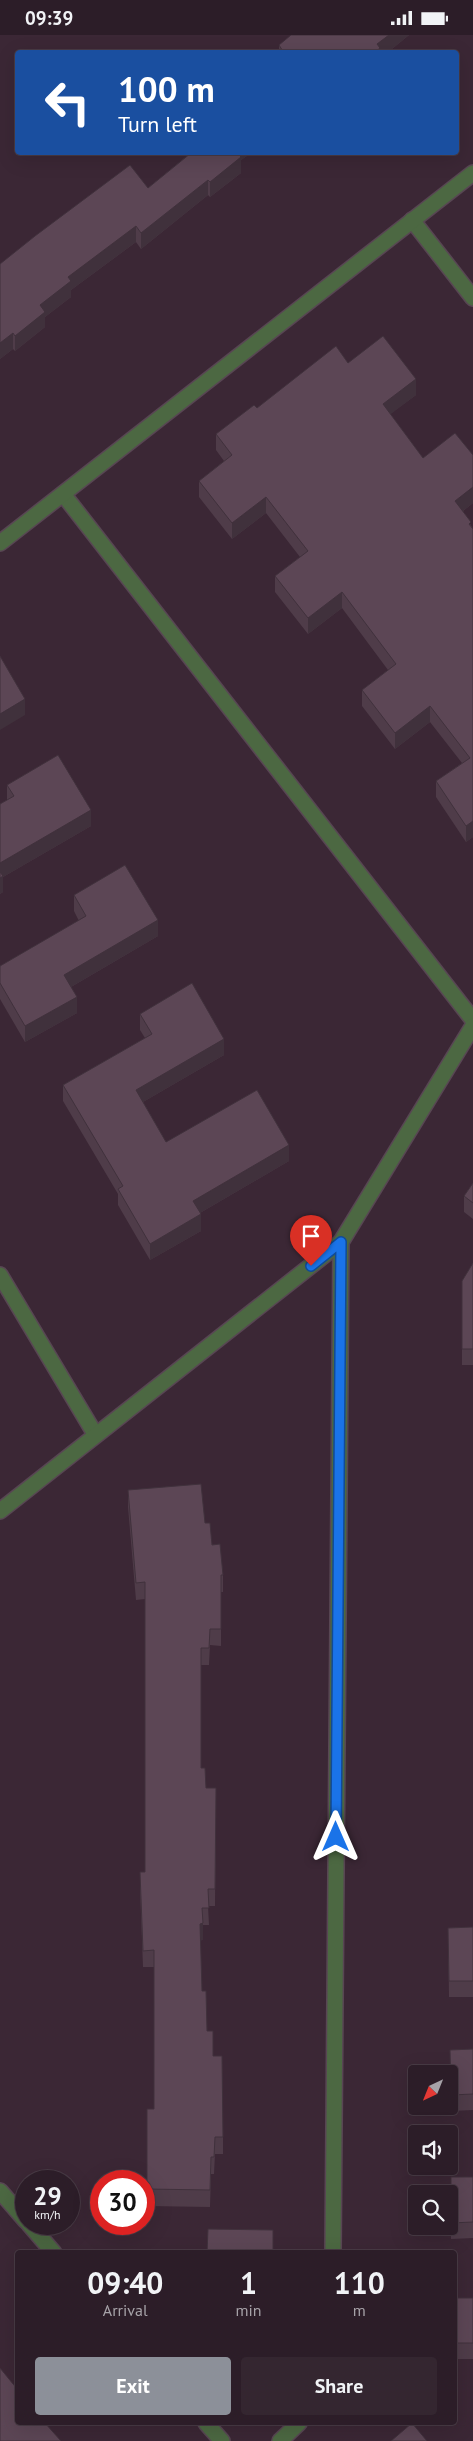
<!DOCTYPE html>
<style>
body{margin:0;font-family:"PT Sans",sans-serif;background:#342630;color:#f1f3f6;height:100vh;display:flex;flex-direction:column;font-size:19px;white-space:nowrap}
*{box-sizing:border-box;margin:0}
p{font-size:16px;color:#a6a2a8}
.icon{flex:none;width:28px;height:28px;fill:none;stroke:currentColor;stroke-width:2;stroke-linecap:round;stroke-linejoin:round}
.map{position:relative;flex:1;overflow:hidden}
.drawer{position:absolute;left:15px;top:2215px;width:442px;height:175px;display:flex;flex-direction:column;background:#2c1d28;border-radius:5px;box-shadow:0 5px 20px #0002,0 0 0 1px #483b45}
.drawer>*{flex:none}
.banner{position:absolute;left:15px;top:15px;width:444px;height:105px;border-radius:5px;box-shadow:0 5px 20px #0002,0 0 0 1px #483b45;background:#1a4fa0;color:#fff;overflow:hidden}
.needle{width:32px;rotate:223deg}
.fabs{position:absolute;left:408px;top:2030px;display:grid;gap:10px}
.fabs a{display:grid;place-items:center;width:50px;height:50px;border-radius:5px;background:#2c1d28;box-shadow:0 5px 20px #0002,0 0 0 1px #483b45;font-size:25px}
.speed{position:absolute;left:15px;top:2135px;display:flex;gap:10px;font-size:25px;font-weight:700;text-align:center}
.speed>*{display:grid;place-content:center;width:65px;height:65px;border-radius:50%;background:#2c1d28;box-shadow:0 5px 20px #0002,0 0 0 1px #483b45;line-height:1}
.speed small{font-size:12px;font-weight:400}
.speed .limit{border:8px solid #d22;background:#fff;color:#111}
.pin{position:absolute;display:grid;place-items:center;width:42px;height:42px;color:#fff;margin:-51px -21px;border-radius:50% 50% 50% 0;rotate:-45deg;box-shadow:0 0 5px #0007}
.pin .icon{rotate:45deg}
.me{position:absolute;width:55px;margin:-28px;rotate:0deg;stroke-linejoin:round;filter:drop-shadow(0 0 4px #0008)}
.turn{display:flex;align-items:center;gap:18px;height:105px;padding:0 20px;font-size:22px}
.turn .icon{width:65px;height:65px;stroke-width:2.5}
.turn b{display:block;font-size:35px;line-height:42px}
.eta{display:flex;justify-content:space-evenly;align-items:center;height:85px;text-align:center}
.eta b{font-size:30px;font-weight:700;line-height:35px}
.button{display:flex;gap:10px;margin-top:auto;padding:10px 20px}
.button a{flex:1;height:58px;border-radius:5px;background:#8c9099;color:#fff;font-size:20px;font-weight:700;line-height:58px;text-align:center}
.button a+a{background:#342630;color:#f1f3f6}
.status{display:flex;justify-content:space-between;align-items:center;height:35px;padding:0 25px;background:#2c1d28;direction:ltr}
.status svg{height:14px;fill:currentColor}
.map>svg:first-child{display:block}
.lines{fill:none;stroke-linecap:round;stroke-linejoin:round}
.street-casing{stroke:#584653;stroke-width:18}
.street{stroke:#4c6842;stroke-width:15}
.wall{fill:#4f3c49}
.shaded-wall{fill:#40313c}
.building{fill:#5c4655;stroke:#40313c}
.route-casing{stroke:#114b97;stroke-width:12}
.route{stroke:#1a73e8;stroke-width:9}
</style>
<div class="status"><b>09:39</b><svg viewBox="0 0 49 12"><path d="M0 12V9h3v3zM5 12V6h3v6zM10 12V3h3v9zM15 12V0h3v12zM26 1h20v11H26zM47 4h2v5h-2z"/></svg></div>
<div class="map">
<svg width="473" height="2406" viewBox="0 0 473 2406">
<rect width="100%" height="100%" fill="#3b2735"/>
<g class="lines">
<defs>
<g id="street">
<path d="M 412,185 L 473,263"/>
<path d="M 63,459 L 473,985"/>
<path d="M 0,508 L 473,138"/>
<path d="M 0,1240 L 95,1399"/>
<path d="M 0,1476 L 341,1207 L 473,991"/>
<path d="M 0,2156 L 26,2186"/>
<path d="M 29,2189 L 54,2218"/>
<path d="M 333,2218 L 341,1207"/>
<path d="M 206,2388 L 222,2406"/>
<path d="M 280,2406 L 299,2388"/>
</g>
</defs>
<!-- street casing -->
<use href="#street" class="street-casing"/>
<!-- street -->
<use href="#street" class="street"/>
</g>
<!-- wall -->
<g class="wall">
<path d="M 409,0 L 387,18 L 279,18 L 279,10 Z"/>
<path d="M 187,118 L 251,118 L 241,125 L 241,138 L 210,162 L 208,160 L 141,214 L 136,207 L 71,255 L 71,262 L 45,282 L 45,292 L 15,316 L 13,314 L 0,324 L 0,229 L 148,153 L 188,120 Z"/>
<path d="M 348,328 L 416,360 L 390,379 L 423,423 L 473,468 L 463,476 L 473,494 L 473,802 L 466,807 L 436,762 L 436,746 L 462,728 L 430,687 L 395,714 L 362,671 L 362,655 L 388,635 L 342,573 L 308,599 L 275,557 L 275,541 L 300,522 L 266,478 L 232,504 L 199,462 L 199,446 L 224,426 L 216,415 L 216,399 L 257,373 Z"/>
<path d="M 7,750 L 91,791 L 3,842 L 3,857 L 0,859 L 0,769 L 7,765 Z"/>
<path d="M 74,860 L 158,901 L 71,952 L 77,978 L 25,1007 L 0,964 L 0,931 L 79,886 L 74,876 Z"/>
<path d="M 140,979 L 224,1020 L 143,1067 L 166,1107 L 289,1126 L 200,1178 L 201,1196 L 150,1225 L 118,1170 L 118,1159 L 63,1066 L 63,1050 L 145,1003 L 140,995 Z"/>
<path d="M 473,1148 L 473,1184 L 464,1177 L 464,1161 Z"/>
<path d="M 473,1228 L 473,1330 L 462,1330 L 462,1246 Z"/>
<path d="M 128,1455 L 205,1488 L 223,1540 L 223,1557 L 221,1557 L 221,1611 L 210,1610 L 209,1630 L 201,1630 L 201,1733 L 206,1753 L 216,1753 L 215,1871 L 208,1871 L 209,1890 L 203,1890 L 203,1905 L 200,1905 L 202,1956 L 207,1996 L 213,2021 L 223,2102 L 223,2119 L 215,2119 L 214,2139 L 211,2139 L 210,2172 L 147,2171 L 147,2074 L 154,2074 L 154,1932 L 143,1932 L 140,1854 L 140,1837 L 145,1837 L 145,1564 L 136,1565 L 128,1472 Z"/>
<path d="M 473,1892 L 473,1962 L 449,1962 L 448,1893 Z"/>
<path d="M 473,2014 L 473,2075 L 451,2076 L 450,2031 Z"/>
<path d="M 451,2142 L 473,2142 L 473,2203 L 451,2204 Z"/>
<rect x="455" y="2263" width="18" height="61"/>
</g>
<!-- shaded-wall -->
<g class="shaded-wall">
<path d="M 389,0 L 409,0 L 387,18 L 374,18 L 377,9 Z"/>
<path d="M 235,118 L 251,118 L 241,125 L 241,138 L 210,162 L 210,147 Z"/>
<path d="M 208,145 L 208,160 L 141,214 L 141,198 Z"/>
<path d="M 136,191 L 136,207 L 71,255 L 71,262 L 45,282 L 45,292 L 15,316 L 15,301 L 40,270 L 68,242 Z"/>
<path d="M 13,298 L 13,314 L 0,324 L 0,308 Z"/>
<path d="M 416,344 L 416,360 L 383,385 L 383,369 Z"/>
<path d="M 473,452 L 473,468 L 455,482 L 455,466 Z"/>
<path d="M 266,462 L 266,478 L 232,504 L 232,488 Z"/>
<path d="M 342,557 L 342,573 L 308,599 L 308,583 Z"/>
<path d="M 25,664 L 25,680 L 0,695 L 0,679 Z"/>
<path d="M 430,671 L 430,687 L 395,714 L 395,698 Z"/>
<path d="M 91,775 L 91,791 L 3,842 L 3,857 L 0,859 L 0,828 Z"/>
<path d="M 473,786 L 473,802 L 466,807 L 466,791 Z"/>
<path d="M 158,885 L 158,901 L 64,956 L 64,940 Z"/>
<path d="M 77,962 L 77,978 L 25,1007 L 25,991 Z"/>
<path d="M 224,1004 L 224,1020 L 136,1071 L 136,1055 Z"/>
<path d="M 289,1110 L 289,1126 L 193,1182 L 193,1166 Z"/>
<path d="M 201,1179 L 201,1196 L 150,1225 L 150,1209 Z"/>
<path d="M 203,1888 L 203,1905 L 200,1906 L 200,1889 Z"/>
</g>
<!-- building -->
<g class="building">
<path d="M 291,0 L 389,0 L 377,9 L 380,13 L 374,18 L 284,18 L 279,10 Z"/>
<path d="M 191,118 L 238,118 L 241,122 L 210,147 L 208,145 L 141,198 L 136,191 L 68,242 L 71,246 L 40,270 L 45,277 L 15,301 L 13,298 L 0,308 L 0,229 L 35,201 L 130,130 L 148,153 Z"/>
<path d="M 383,301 L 416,344 L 383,369 L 423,423 L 455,398 L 473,420 L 473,452 L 455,466 L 471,487 L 469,489 L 473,494 L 473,786 L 466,791 L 436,746 L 470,723 L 430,671 L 395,698 L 362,655 L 396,629 L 342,557 L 308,583 L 275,541 L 308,516 L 266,462 L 232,488 L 199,446 L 232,420 L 216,399 L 254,370 L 257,373 L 336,311 L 348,328 Z"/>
<path d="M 0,621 L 25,664 L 0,679 Z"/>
<path d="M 58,720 L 91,775 L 0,828 L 0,769 L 14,761 L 7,750 Z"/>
<path d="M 125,830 L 158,885 L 64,940 L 77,962 L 25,991 L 0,948 L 0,931 L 86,881 L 74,860 Z"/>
<path d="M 0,837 L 3,841 L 0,843 Z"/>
<path d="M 192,948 L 224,1004 L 136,1055 L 166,1107 L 257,1055 L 289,1110 L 193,1166 L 201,1179 L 150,1209 L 118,1154 L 123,1151 L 63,1050 L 152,999 L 140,979 Z"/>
<path d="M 473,1148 L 473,1168 L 464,1161 Z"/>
<path d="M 473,1228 L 473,1314 L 462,1314 L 462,1246 Z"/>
<path d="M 201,1449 L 205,1488 L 210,1488 L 212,1510 L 220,1509 L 223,1540 L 221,1540 L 221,1594 L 210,1594 L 209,1613 L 201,1613 L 201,1733 L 205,1733 L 206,1753 L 216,1753 L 215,1854 L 208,1854 L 209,1873 L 202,1873 L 203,1888 L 200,1889 L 202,1956 L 206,1956 L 207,1996 L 213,1996 L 213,2021 L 222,2021 L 223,2102 L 215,2102 L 214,2122 L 211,2122 L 210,2155 L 147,2154 L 147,2074 L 154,2074 L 154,1915 L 143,1916 L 140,1837 L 145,1837 L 145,1547 L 136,1548 L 128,1455 Z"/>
<path d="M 473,1892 L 473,1946 L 449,1946 L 448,1893 Z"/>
<path d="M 473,2014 L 473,2059 L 451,2060 L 450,2015 Z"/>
<path d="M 451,2142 L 473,2142 L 473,2187 L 451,2188 Z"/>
<path d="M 208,2194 L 273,2195 L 273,2218 L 207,2218 Z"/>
<rect x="455" y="2263" width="18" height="45"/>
<path d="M 0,2333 L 18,2355 L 18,2388 L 45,2388 L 61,2406 L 0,2406 Z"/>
<path d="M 412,2388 L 427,2406 L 391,2406 Z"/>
</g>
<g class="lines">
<defs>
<path id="route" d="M 311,1231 L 341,1207 L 336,1802"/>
</defs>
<!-- route casing -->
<use href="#route" class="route-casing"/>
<!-- route -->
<use href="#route" class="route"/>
</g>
</svg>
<div class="fabs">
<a><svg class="needle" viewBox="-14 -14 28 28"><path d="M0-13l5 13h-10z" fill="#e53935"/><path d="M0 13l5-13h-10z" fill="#a6a2a8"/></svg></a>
<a><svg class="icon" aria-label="sound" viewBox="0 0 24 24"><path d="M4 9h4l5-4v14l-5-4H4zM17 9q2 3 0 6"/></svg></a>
<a><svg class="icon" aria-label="search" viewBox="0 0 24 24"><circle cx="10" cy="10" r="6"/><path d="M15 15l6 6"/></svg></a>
</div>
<div class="speed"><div>29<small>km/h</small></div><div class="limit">30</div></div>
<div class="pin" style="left:311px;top:1231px;background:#d93025"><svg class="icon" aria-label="arrive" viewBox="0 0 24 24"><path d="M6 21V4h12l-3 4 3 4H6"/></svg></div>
<svg class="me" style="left:336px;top:1802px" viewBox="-20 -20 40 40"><path d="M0-17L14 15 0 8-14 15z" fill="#1a73e8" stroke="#fff" stroke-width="4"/></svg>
<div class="banner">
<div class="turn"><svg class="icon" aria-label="left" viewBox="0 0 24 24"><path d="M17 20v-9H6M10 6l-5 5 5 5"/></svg><div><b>100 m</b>Turn left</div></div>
</div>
<section class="drawer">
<div class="eta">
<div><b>09:40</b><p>Arrival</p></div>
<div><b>1</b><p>min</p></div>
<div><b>110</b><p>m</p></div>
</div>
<div class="button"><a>Exit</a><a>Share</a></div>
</section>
</div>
